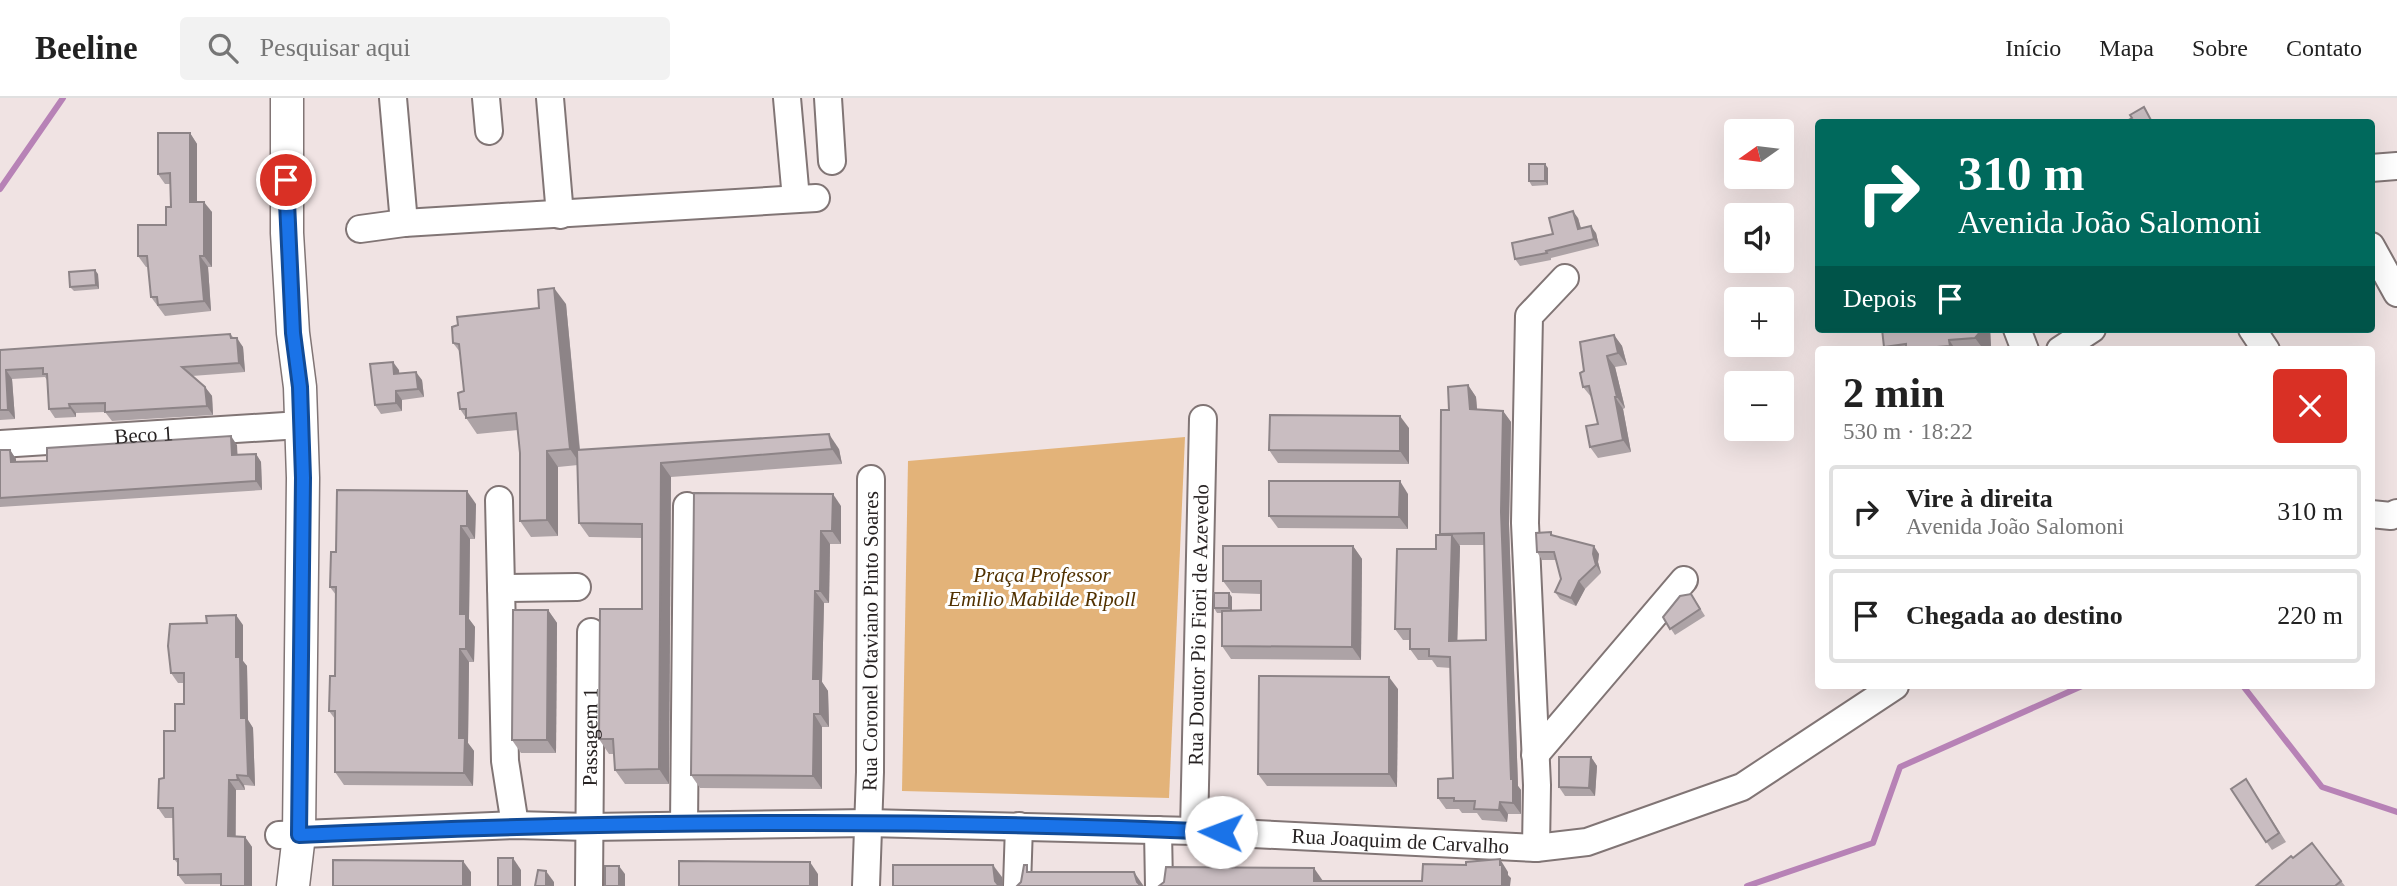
<!DOCTYPE html>
<html lang="pt">
<meta charset="utf-8">
<style>
body{margin:0;font-family:"Times New Roman",serif;background:#f2f2f2;color:#222;height:100vh;display:flex;flex-direction:column;font-size:26px;white-space:nowrap}
*{box-sizing:border-box;margin:0}
p{font-size:23px;color:#767676}
.icon{flex:none;width:38px;height:38px;fill:none;stroke:currentColor;stroke-width:2;stroke-linecap:round;stroke-linejoin:round}
.map{position:relative;flex:1;overflow:hidden}
.panel{position:absolute;left:1815px;top:248px;width:560px;height:343px;display:flex;flex-direction:column;background:#fff;border-radius:7px;box-shadow:0 7px 28px #0002}
.panel>*{flex:none}
.hud{position:absolute;left:1815px;top:21px;width:560px;height:214px;border-radius:7px;box-shadow:0 7px 28px #0002;background:#00695c;color:#fff;overflow:hidden}
.needle{width:46px;rotate:256deg}
.controls{position:absolute;left:1724px;top:21px;display:grid;gap:14px}
.controls a{display:grid;place-items:center;width:70px;height:70px;border-radius:7px;background:#fff;box-shadow:0 7px 28px #0002;font-size:35px}
.pin{position:absolute;display:grid;place-items:center;width:60px;height:60px;color:#fff;margin:-30px;border:4px solid #fff;border-radius:50%;box-shadow:0 2px 7px #0007}
.me{position:absolute;width:77px;margin:-38px;rotate:272deg;stroke-linejoin:round;filter:drop-shadow(0 0 5px #0008)}
.turn{display:flex;align-items:center;gap:24px;height:147px;padding:0 28px;font-size:32px}
.turn .icon{width:91px;height:91px;stroke-width:2.5}
.turn b{display:block;font-size:49px;line-height:60px}
.then{display:flex;align-items:center;height:66px;padding:0 28px;background:#0003;gap:14px;font-size:26px}
.round{display:grid;place-items:center;flex:none;width:74px;height:74px;border-radius:7px;background:#f2f2f2}
.overview{display:flex;align-items:center;justify-content:space-between;height:119px;padding:0 28px}
h1{font-size:42px;font-weight:700;line-height:52px}
ul{padding:0;list-style:none}
li{display:flex;align-items:center;gap:21px;height:94px;margin:0 14px 10px;padding:0 14px;border:4px solid #e0e0e0;border-radius:7px}
li div{flex:1}
li b{display:block;font-size:26px}
li em{font-style:normal}
header{display:flex;align-items:center;gap:42px;box-sizing:border-box;height:98px;padding:0 35px;background:#fff;border-bottom:2px solid #e0e0e0}
header strong{font-size:33px}
nav{display:flex;gap:38px;margin-inline-start:auto;font-size:24px}
.search{width:490px;height:63px;background:#f2f2f2;display:flex;align-items:center;gap:18px;box-sizing:border-box;padding:0 24px;border-radius:7px;color:#767676;font-size:26px}
.map>svg:first-child{display:block}
.green{fill:#e3b379}
.lines{fill:none;stroke-linecap:round;stroke-linejoin:round}
.stream{stroke:#b782b6;stroke-width:6}
.minor-casing{stroke:#817575;stroke-width:30}
.major-casing{stroke:#817575;stroke-width:35}
.minor{stroke:#fff;stroke-width:26}
.major{stroke:#fff;stroke-width:32}
.wall{fill:#ada3a6;fill-rule:evenodd}
.shaded-wall{fill:#8d8487}
.building{fill:#c9bdc1;stroke:#8d8487;stroke-width:2}
.route-casing{stroke:#114b97;stroke-width:18}
.route{stroke:#1a73e8;stroke-width:12}
.labels{text-anchor:middle;dominant-baseline:central;stroke-width:6;stroke-linejoin:round;paint-order:stroke}
.street-label{font-size:21px;fill:#272222;stroke:#fff}
.park-label{font-size:21px;font-style:italic;fill:#513100;stroke:#fff}
</style>
<header>
<strong>Beeline</strong>
<div class="search"><svg class="icon" aria-label="search" viewBox="0 0 24 24"><circle cx="10" cy="10" r="6"/><path d="M15 15l6 6"/></svg>Pesquisar aqui</div>
<nav><a>Início</a><a>Mapa</a><a>Sobre</a><a>Contato</a></nav>
</header>
<div class="map">
<svg width="2397" height="788" viewBox="0 0 2397 788">
<rect width="100%" height="100%" fill="#f0e3e3"/>
<!-- green -->
<path class="green" d="M 1185,339 L 1169,700 L 902,693 L 908,363 Z"/>
<g class="lines">
<!-- stream -->
<g class="stream">
<path d="M 0,91 L 63,0"/>
<path d="M 2243,588 L 2322,689 L 2397,714"/>
<path d="M 1747,788 L 1873,745 L 1900,669 L 2082,588"/>
</g>
<defs>
<g id="minor">
<path d="M 393,0 L 404,125"/>
<path d="M 486,0 L 489,33"/>
<path d="M 550,0 L 560,117"/>
<path d="M 787,0 L 796,101"/>
<path d="M 828,0 L 832,63"/>
<path d="M 2371,70 L 2397,68"/>
<path d="M 360,131 L 404,125 L 816,100"/>
<path d="M 2371,148 L 2397,195"/>
<path d="M 2017,231 L 2025,252"/>
<path d="M 2252,231 L 2266,252"/>
<path d="M 2060,252 L 2092,231"/>
<path id="s1" d="M 0,346 L 285,328"/>
<path d="M 499,402 L 505,663 L 515,727"/>
<path d="M 2371,416 L 2391,418 L 2397,415"/>
<path d="M 501,490 L 577,489"/>
<path d="M 1535,657 L 1684,482"/>
<path d="M 684,727 L 687,408"/>
<path d="M 1158,732 L 1159,788"/>
<path id="s2" d="M 1194,733 L 1203,321"/>
<path id="s3" d="M 279,737 L 515,727 L 588,729 L 868,725 L 1194,733 L 1536,750 L 1587,744 L 1742,689 L 1895,588"/>
<path d="M 1536,750 L 1537,687 L 1525,425 L 1529,218 L 1565,180"/>
<path id="s4" d="M 589,788 L 591,534"/>
<path id="s5" d="M 866,788 L 870,674 L 871,381"/>
<path d="M 1017,788 L 1019,728"/>
</g>
<path id="major" d="M 287,0 L 287,135 L 293,235 L 300,289 L 303,380 L 299,737 L 293,788"/>
</defs>
<!-- minor casing -->
<use href="#minor" class="minor-casing"/>
<!-- major casing -->
<use href="#major" class="major-casing"/>
<!-- minor -->
<use href="#minor" class="minor"/>
<!-- major -->
<use href="#major" class="major"/>
</g>
<!-- wall -->
<g class="wall">
<path d="M 190,35 L 197,46 L 197,104 L 212,114 L 212,169 L 208,169 L 211,213 L 165,218 L 151,199 L 148,169 L 146,169 L 138,158 L 166,127 L 171,109 L 171,86 L 165,86 L 158,76 Z"/>
<path d="M 1548,70 L 1548,87 L 1532,88 L 1529,83 Z"/>
<path d="M 1578,120 L 1581,130 L 1596,135 L 1599,148 L 1551,160 L 1551,162 L 1520,168 L 1515,161 Z"/>
<path d="M 98,176 L 99,191 L 74,193 L 70,189 Z"/>
<path d="M 566,206 L 580,351 L 839,351 L 842,366 L 671,379 L 669,686 L 625,686 L 615,672 L 614,656 L 609,656 L 599,641 L 642,511 L 642,440 L 589,439 L 579,425 L 578,367 L 558,369 L 558,438 L 531,439 L 520,423 L 520,355 L 518,332 L 477,336 L 460,311 L 464,293 L 460,254 L 453,245 L 539,210 Z"/>
<path d="M 1882,231 L 1990,231 L 1991,248 L 1988,252 L 1886,252 L 1884,249 Z"/>
<path d="M 230,236 L 243,249 L 245,274 L 192,278 L 205,289 L 212,298 L 213,317 L 112,323 L 105,314 L 76,315 L 76,319 L 55,320 L 49,311 L 47,282 L 45,279 L 12,281 L 15,321 L 0,322 L 0,252 Z"/>
<path d="M 1614,237 L 1622,248 L 1627,267 L 1615,269 L 1625,310 L 1623,311 L 1631,354 L 1598,360 L 1590,349 L 1598,326 L 1592,300 L 1583,289 L 1584,273 Z"/>
<path d="M 399,272 L 399,275 L 422,282 L 424,299 L 402,302 L 402,313 L 381,316 L 375,307 Z"/>
<path d="M 1468,287 L 1476,299 L 1477,312 L 1503,313 L 1511,324 L 1509,426 L 1518,688 L 1521,692 L 1521,716 L 1508,716 L 1507,724 L 1482,722 L 1477,715 L 1462,715 L 1459,711 L 1446,711 L 1438,700 L 1453,680 L 1451,570 L 1437,569 L 1432,562 L 1418,562 L 1410,551 L 1410,542 L 1403,542 L 1395,531 L 1436,451 L 1441,437 L 1449,312 ZM 1459,447 L 1484,447 L 1486,542 L 1457,543 L 1460,448 Z"/>
<path d="M 1409,330 L 1409,366 L 1278,365 L 1269,352 Z"/>
<path d="M 237,347 L 237,357 L 256,356 L 261,364 L 262,392 L 0,409 L 0,352 L 10,352 L 16,361 L 16,364 L 47,363 Z"/>
<path d="M 694,395 L 841,408 L 841,446 L 830,446 L 829,505 L 824,505 L 822,584 L 828,593 L 829,629 L 822,629 L 822,691 L 700,690 L 691,677 Z"/>
<path d="M 1408,396 L 1408,431 L 1278,430 L 1269,418 Z"/>
<path d="M 476,406 L 475,441 L 470,441 L 469,521 L 475,529 L 474,564 L 469,564 L 468,645 L 474,653 L 473,688 L 344,687 L 335,674 L 335,621 L 329,613 L 335,578 L 336,497 L 330,489 L 336,454 Z"/>
<path d="M 1551,434 L 1553,438 L 1599,456 L 1598,464 L 1601,475 L 1585,491 L 1576,508 L 1560,501 L 1555,494 L 1561,481 L 1556,462 L 1542,462 L 1537,454 Z"/>
<path d="M 1353,448 L 1362,461 L 1361,562 L 1231,561 L 1222,548 L 1222,515 L 1217,515 L 1214,510 L 1232,499 L 1232,513 L 1261,512 L 1261,496 L 1232,495 L 1223,483 Z"/>
<path d="M 1695,502 L 1705,518 L 1675,537 L 1663,519 Z"/>
<path d="M 548,512 L 557,525 L 556,655 L 521,655 L 512,642 Z"/>
<path d="M 243,527 L 243,563 L 247,568 L 248,622 L 253,630 L 255,688 L 244,687 L 245,692 L 236,692 L 236,738 L 245,739 L 252,749 L 252,788 L 221,788 L 221,786 L 185,786 L 178,777 L 178,766 L 174,761 L 174,720 L 165,720 L 158,710 L 175,633 L 184,606 L 184,585 L 178,585 L 171,575 Z"/>
<path d="M 1398,591 L 1397,689 L 1267,688 L 1258,676 Z"/>
<path d="M 1591,659 L 1597,668 L 1595,698 L 1565,698 L 1559,689 Z"/>
<path d="M 2246,681 L 2286,744 L 2272,752 L 2231,691 Z"/>
<path d="M 2312,745 L 2345,788 L 2256,788 L 2293,760 Z"/>
</g>
<!-- shaded-wall -->
<g class="shaded-wall">
<path d="M 190,35 L 197,46 L 197,114 L 190,104 Z"/>
<path d="M 1545,66 L 1548,70 L 1548,87 L 1545,83 Z"/>
<path d="M 204,104 L 212,114 L 212,169 L 204,158 Z"/>
<path d="M 1573,113 L 1578,120 L 1583,138 L 1578,131 Z"/>
<path d="M 1591,128 L 1596,135 L 1599,148 L 1594,141 Z"/>
<path d="M 200,158 L 208,169 L 211,213 L 204,203 Z"/>
<path d="M 95,172 L 98,176 L 99,191 L 96,187 Z"/>
<path d="M 554,190 L 566,206 L 581,367 L 570,351 Z"/>
<path d="M 1981,231 L 1990,231 L 1991,248 L 1988,252 L 1984,252 L 1975,240 Z"/>
<path d="M 1614,237 L 1622,248 L 1627,267 L 1618,255 Z"/>
<path d="M 237,240 L 243,249 L 245,274 L 239,265 Z"/>
<path d="M 1949,242 L 1956,252 L 1953,252 L 1950,248 Z"/>
<path d="M 1607,258 L 1615,269 L 1625,310 L 1617,299 Z"/>
<path d="M 393,264 L 399,272 L 400,284 L 394,276 Z"/>
<path d="M 6,272 L 12,281 L 15,321 L 8,312 Z"/>
<path d="M 416,274 L 422,282 L 424,299 L 418,291 Z"/>
<path d="M 1468,287 L 1476,299 L 1478,323 L 1470,311 Z"/>
<path d="M 205,289 L 212,298 L 213,317 L 207,308 Z"/>
<path d="M 396,293 L 402,302 L 402,313 L 396,305 Z"/>
<path d="M 1615,299 L 1623,311 L 1631,354 L 1623,342 Z"/>
<path d="M 69,306 L 76,315 L 76,319 L 70,310 Z"/>
<path d="M 1503,313 L 1511,324 L 1509,426 L 1518,688 L 1521,692 L 1521,716 L 1513,705 L 1511,681 L 1501,414 Z"/>
<path d="M 1400,318 L 1409,330 L 1409,366 L 1400,353 Z"/>
<path d="M 829,336 L 839,351 L 842,366 L 832,351 Z"/>
<path d="M 231,338 L 237,347 L 238,366 L 232,357 Z"/>
<path d="M 10,352 L 16,361 L 16,372 L 11,364 Z"/>
<path d="M 547,353 L 558,369 L 558,438 L 547,422 Z"/>
<path d="M 256,356 L 261,364 L 262,392 L 256,383 Z"/>
<path d="M 661,365 L 671,379 L 669,686 L 659,671 Z"/>
<path d="M 1400,383 L 1408,396 L 1408,431 L 1399,419 Z"/>
<path d="M 467,393 L 476,406 L 475,441 L 467,428 Z"/>
<path d="M 833,396 L 841,408 L 841,446 L 832,433 Z"/>
<path d="M 461,428 L 470,441 L 469,521 L 475,529 L 474,564 L 466,551 L 460,516 Z"/>
<path d="M 821,433 L 830,446 L 829,505 L 820,493 Z"/>
<path d="M 1452,437 L 1460,448 L 1457,555 L 1449,543 Z"/>
<path d="M 1353,448 L 1362,461 L 1361,562 L 1352,549 Z"/>
<path d="M 1594,448 L 1599,456 L 1598,464 L 1601,475 L 1596,467 L 1593,456 Z"/>
<path d="M 1579,483 L 1585,491 L 1576,508 L 1571,500 Z"/>
<path d="M 815,493 L 824,505 L 822,584 L 828,593 L 829,629 L 820,616 L 813,581 Z"/>
<path d="M 1229,495 L 1232,499 L 1232,515 L 1229,510 Z"/>
<path d="M 548,512 L 557,525 L 556,655 L 547,642 Z"/>
<path d="M 236,517 L 243,527 L 243,563 L 247,568 L 248,622 L 253,630 L 255,688 L 248,678 L 241,620 L 236,559 Z"/>
<path d="M 460,551 L 469,564 L 468,645 L 474,653 L 473,688 L 464,675 L 459,640 Z"/>
<path d="M 1389,579 L 1398,591 L 1397,689 L 1389,676 Z"/>
<path d="M 814,616 L 822,629 L 822,691 L 813,678 Z"/>
<path d="M 1591,659 L 1597,668 L 1595,698 L 1589,690 Z"/>
<path d="M 237,677 L 244,687 L 245,692 L 238,682 Z"/>
<path d="M 229,682 L 236,692 L 235,748 L 228,738 Z"/>
<path d="M 1500,704 L 1508,716 L 1507,724 L 1499,712 Z"/>
<path d="M 245,739 L 252,749 L 252,788 L 245,788 Z"/>
<path d="M 513,760 L 521,772 L 521,788 L 513,788 Z"/>
<path d="M 1500,761 L 1508,774 L 1508,777 L 1511,780 L 1510,788 L 1502,788 Z"/>
<path d="M 463,763 L 471,774 L 471,788 L 463,788 Z"/>
<path d="M 810,764 L 818,776 L 818,788 L 810,788 Z"/>
<path d="M 993,767 L 1002,779 L 1003,788 L 998,788 L 995,783 Z"/>
<path d="M 619,768 L 625,776 L 625,788 L 619,788 Z"/>
<path d="M 1314,770 L 1323,783 L 1314,783 Z"/>
<path d="M 546,773 L 554,784 L 554,788 L 546,788 Z"/>
<path d="M 1134,774 L 1143,787 L 1144,788 L 1140,788 L 1137,784 Z"/>
</g>
<!-- building -->
<g class="building">
<path d="M 2144,9 L 2152,24 L 2125,24 L 2132,20 L 2130,17 Z"/>
<path d="M 158,35 L 190,35 L 190,104 L 204,104 L 204,158 L 200,158 L 204,203 L 158,207 L 157,199 L 151,199 L 147,158 L 138,158 L 138,127 L 166,127 L 166,109 L 171,109 L 170,75 L 158,76 Z"/>
<rect x="1529" y="66" width="16" height="17"/>
<path d="M 1573,113 L 1578,131 L 1591,128 L 1594,141 L 1546,153 L 1547,155 L 1515,161 L 1512,145 L 1553,136 L 1549,120 Z"/>
<path d="M 95,172 L 96,187 L 70,189 L 69,174 Z"/>
<path d="M 554,190 L 570,351 L 547,353 L 547,422 L 520,423 L 520,355 L 516,315 L 466,320 L 466,311 L 460,311 L 458,295 L 464,293 L 459,246 L 453,245 L 452,229 L 458,227 L 457,219 L 539,210 L 538,192 Z"/>
<path d="M 1882,231 L 1981,231 L 1981,233 L 1975,240 L 1949,242 L 1950,248 L 1925,250 L 1926,252 L 1906,252 L 1906,246 L 1884,249 Z"/>
<path d="M 230,236 L 231,240 L 237,240 L 239,265 L 182,269 L 205,289 L 207,308 L 105,314 L 105,305 L 69,306 L 70,310 L 49,311 L 47,276 L 43,276 L 43,270 L 6,272 L 8,312 L 0,312 L 0,252 Z"/>
<path d="M 1614,237 L 1618,255 L 1607,258 L 1617,299 L 1615,299 L 1623,342 L 1590,349 L 1586,328 L 1598,326 L 1589,288 L 1583,289 L 1580,275 L 1584,273 L 1580,244 Z"/>
<path d="M 393,264 L 394,276 L 416,274 L 418,291 L 396,293 L 396,305 L 375,307 L 370,266 Z"/>
<path d="M 1468,287 L 1470,311 L 1503,313 L 1501,414 L 1511,681 L 1513,681 L 1513,705 L 1500,704 L 1499,712 L 1474,711 L 1475,703 L 1454,703 L 1454,700 L 1438,700 L 1438,681 L 1453,680 L 1450,559 L 1429,558 L 1429,551 L 1410,551 L 1410,531 L 1395,531 L 1397,451 L 1436,451 L 1436,437 L 1452,437 L 1449,543 L 1486,542 L 1484,435 L 1440,436 L 1441,312 L 1449,312 L 1448,289 Z"/>
<path d="M 1270,317 L 1400,318 L 1400,353 L 1269,352 Z"/>
<path d="M 829,336 L 832,351 L 661,365 L 659,671 L 615,672 L 613,641 L 599,641 L 600,511 L 642,511 L 642,426 L 579,425 L 577,352 Z"/>
<path d="M 231,338 L 232,357 L 256,356 L 256,383 L 0,400 L 0,352 L 10,352 L 11,364 L 47,363 L 47,350 Z"/>
<path d="M 1269,383 L 1400,383 L 1399,419 L 1269,418 Z"/>
<path d="M 337,392 L 467,393 L 467,428 L 461,428 L 460,516 L 466,516 L 466,551 L 460,551 L 459,640 L 465,640 L 464,675 L 335,674 L 335,613 L 329,613 L 330,578 L 335,578 L 336,489 L 330,489 L 331,454 L 336,454 Z"/>
<path d="M 694,395 L 833,396 L 832,433 L 821,433 L 820,493 L 815,493 L 813,581 L 820,581 L 820,616 L 814,616 L 813,678 L 691,677 Z"/>
<path d="M 1551,434 L 1551,437 L 1594,448 L 1593,456 L 1596,467 L 1579,483 L 1571,500 L 1555,494 L 1561,481 L 1554,454 L 1537,454 L 1536,435 Z"/>
<path d="M 1223,448 L 1353,448 L 1352,549 L 1222,548 L 1222,513 L 1261,512 L 1261,483 L 1223,483 Z"/>
<rect x="1214" y="495" width="15" height="15"/>
<path d="M 1691,496 L 1700,511 L 1670,531 L 1663,519 L 1680,498 Z"/>
<path d="M 513,512 L 548,512 L 547,642 L 512,642 Z"/>
<path d="M 236,517 L 236,559 L 240,559 L 241,620 L 246,620 L 248,678 L 237,677 L 238,682 L 229,682 L 228,738 L 245,739 L 245,788 L 221,788 L 221,776 L 178,777 L 178,761 L 174,761 L 173,710 L 158,710 L 159,681 L 164,680 L 164,633 L 175,633 L 175,606 L 184,606 L 184,575 L 171,575 L 168,548 L 170,526 L 207,525 L 206,518 Z"/>
<path d="M 1259,578 L 1389,579 L 1389,676 L 1258,676 Z"/>
<path d="M 1559,659 L 1591,659 L 1589,690 L 1559,689 Z"/>
<path d="M 2246,681 L 2279,735 L 2266,744 L 2231,691 Z"/>
<path d="M 2312,745 L 2341,783 L 2335,788 L 2256,788 L 2291,758 L 2293,760 Z"/>
<rect x="498" y="760" width="15" height="28"/>
<path d="M 1500,761 L 1500,767 L 1502,767 L 1502,788 L 1159,788 L 1164,784 L 1166,769 L 1314,770 L 1314,783 L 1422,783 L 1423,766 L 1466,767 L 1466,764 Z"/>
<path d="M 333,762 L 463,763 L 463,788 L 333,788 Z"/>
<path d="M 679,763 L 810,764 L 810,788 L 679,788 Z"/>
<path d="M 893,767 L 993,767 L 995,783 L 999,788 L 893,788 Z"/>
<path d="M 1024,767 L 1027,767 L 1027,774 L 1134,774 L 1137,784 L 1141,788 L 1017,788 L 1021,784 Z"/>
<rect x="605" y="768" width="14" height="20"/>
<path d="M 538,772 L 546,773 L 546,788 L 535,788 Z"/>
</g>
<g class="lines">
<defs>
<path id="route" d="M 286,82 L 293,235 L 300,289 L 303,380 L 299,737 C 605,723 914,720 1221,734"/>
</defs>
<!-- route casing -->
<use href="#route" class="route-casing"/>
<!-- route -->
<use href="#route" class="route"/>
</g>
<g class="labels">
<!-- street labels -->
<g class="street-label">
<text stroke="none"><textPath href="#s1" startOffset="144">Beco 1</textPath></text>
<text stroke="none"><textPath href="#s2" startOffset="206">Rua Doutor Pio Fiori de Azevedo</textPath></text>
<text stroke="none"><textPath href="#s5" startOffset="245">Rua Coronel Otaviano Pinto Soares</textPath></text>
<text stroke="none"><textPath href="#s4" startOffset="149">Passagem 1</textPath></text>
<text stroke="none"><textPath href="#s3" startOffset="1122">Rua Joaquim de Carvalho</textPath></text>
</g>
<!-- park labels -->
<g class="park-label">
<text x="1042" y="477">Praça Professor<tspan x="1042" dy="24">Emilio Mabilde Ripoll</tspan></text>
</g>
</g>
</svg>
<div class="controls">
<a><svg class="needle" viewBox="-14 -14 28 28"><path d="M0-13l5 13h-10z" fill="#e53935"/><path d="M0 13l5-13h-10z" fill="#767676"/></svg></a>
<a><svg class="icon" aria-label="sound" viewBox="0 0 24 24"><path d="M4 9h4l5-4v14l-5-4H4zM17 9q2 3 0 6"/></svg></a>
<a>+</a>
<a>−</a>
</div>
<div class="pin" style="left:286px;top:82px;background:#d93025"><svg class="icon" aria-label="arrive" viewBox="0 0 24 24"><path d="M6 21V4h12l-3 4 3 4H6"/></svg></div>
<svg class="me" style="left:1221px;top:734px" viewBox="-20 -20 40 40"><circle r="19" fill="#fff"/><path d="M0-13L10 11 0 6-10 11z" fill="#1a73e8"/></svg>
<div class="hud">
<div class="turn"><svg class="icon" aria-label="right" viewBox="0 0 24 24"><path d="M7 20v-9h11M14 6l5 5-5 5"/></svg><div><b>310 m</b>Avenida João Salomoni</div></div>
<div class="then">Depois<svg class="icon" aria-label="arrive" viewBox="0 0 24 24"><path d="M6 21V4h12l-3 4 3 4H6"/></svg></div>
</div>
<section class="panel">
<div class="overview"><div><h1>2 min</h1><p>530 m · 18:22</p></div><a class="round" style="background:#d93025;color:#fff"><svg class="icon" aria-label="close" viewBox="0 0 24 24"><path d="M6 6l12 12M18 6L6 18"/></svg></a></div>
<ul>
<li><svg class="icon" aria-label="right" viewBox="0 0 24 24"><path d="M7 20v-9h11M14 6l5 5-5 5"/></svg><div><b>Vire à direita</b><p>Avenida João Salomoni</p></div><em>310 m</em></li>
<li><svg class="icon" aria-label="arrive" viewBox="0 0 24 24"><path d="M6 21V4h12l-3 4 3 4H6"/></svg><div><b>Chegada ao destino</b></div><em>220 m</em></li>
</ul>
</section>
</div>
